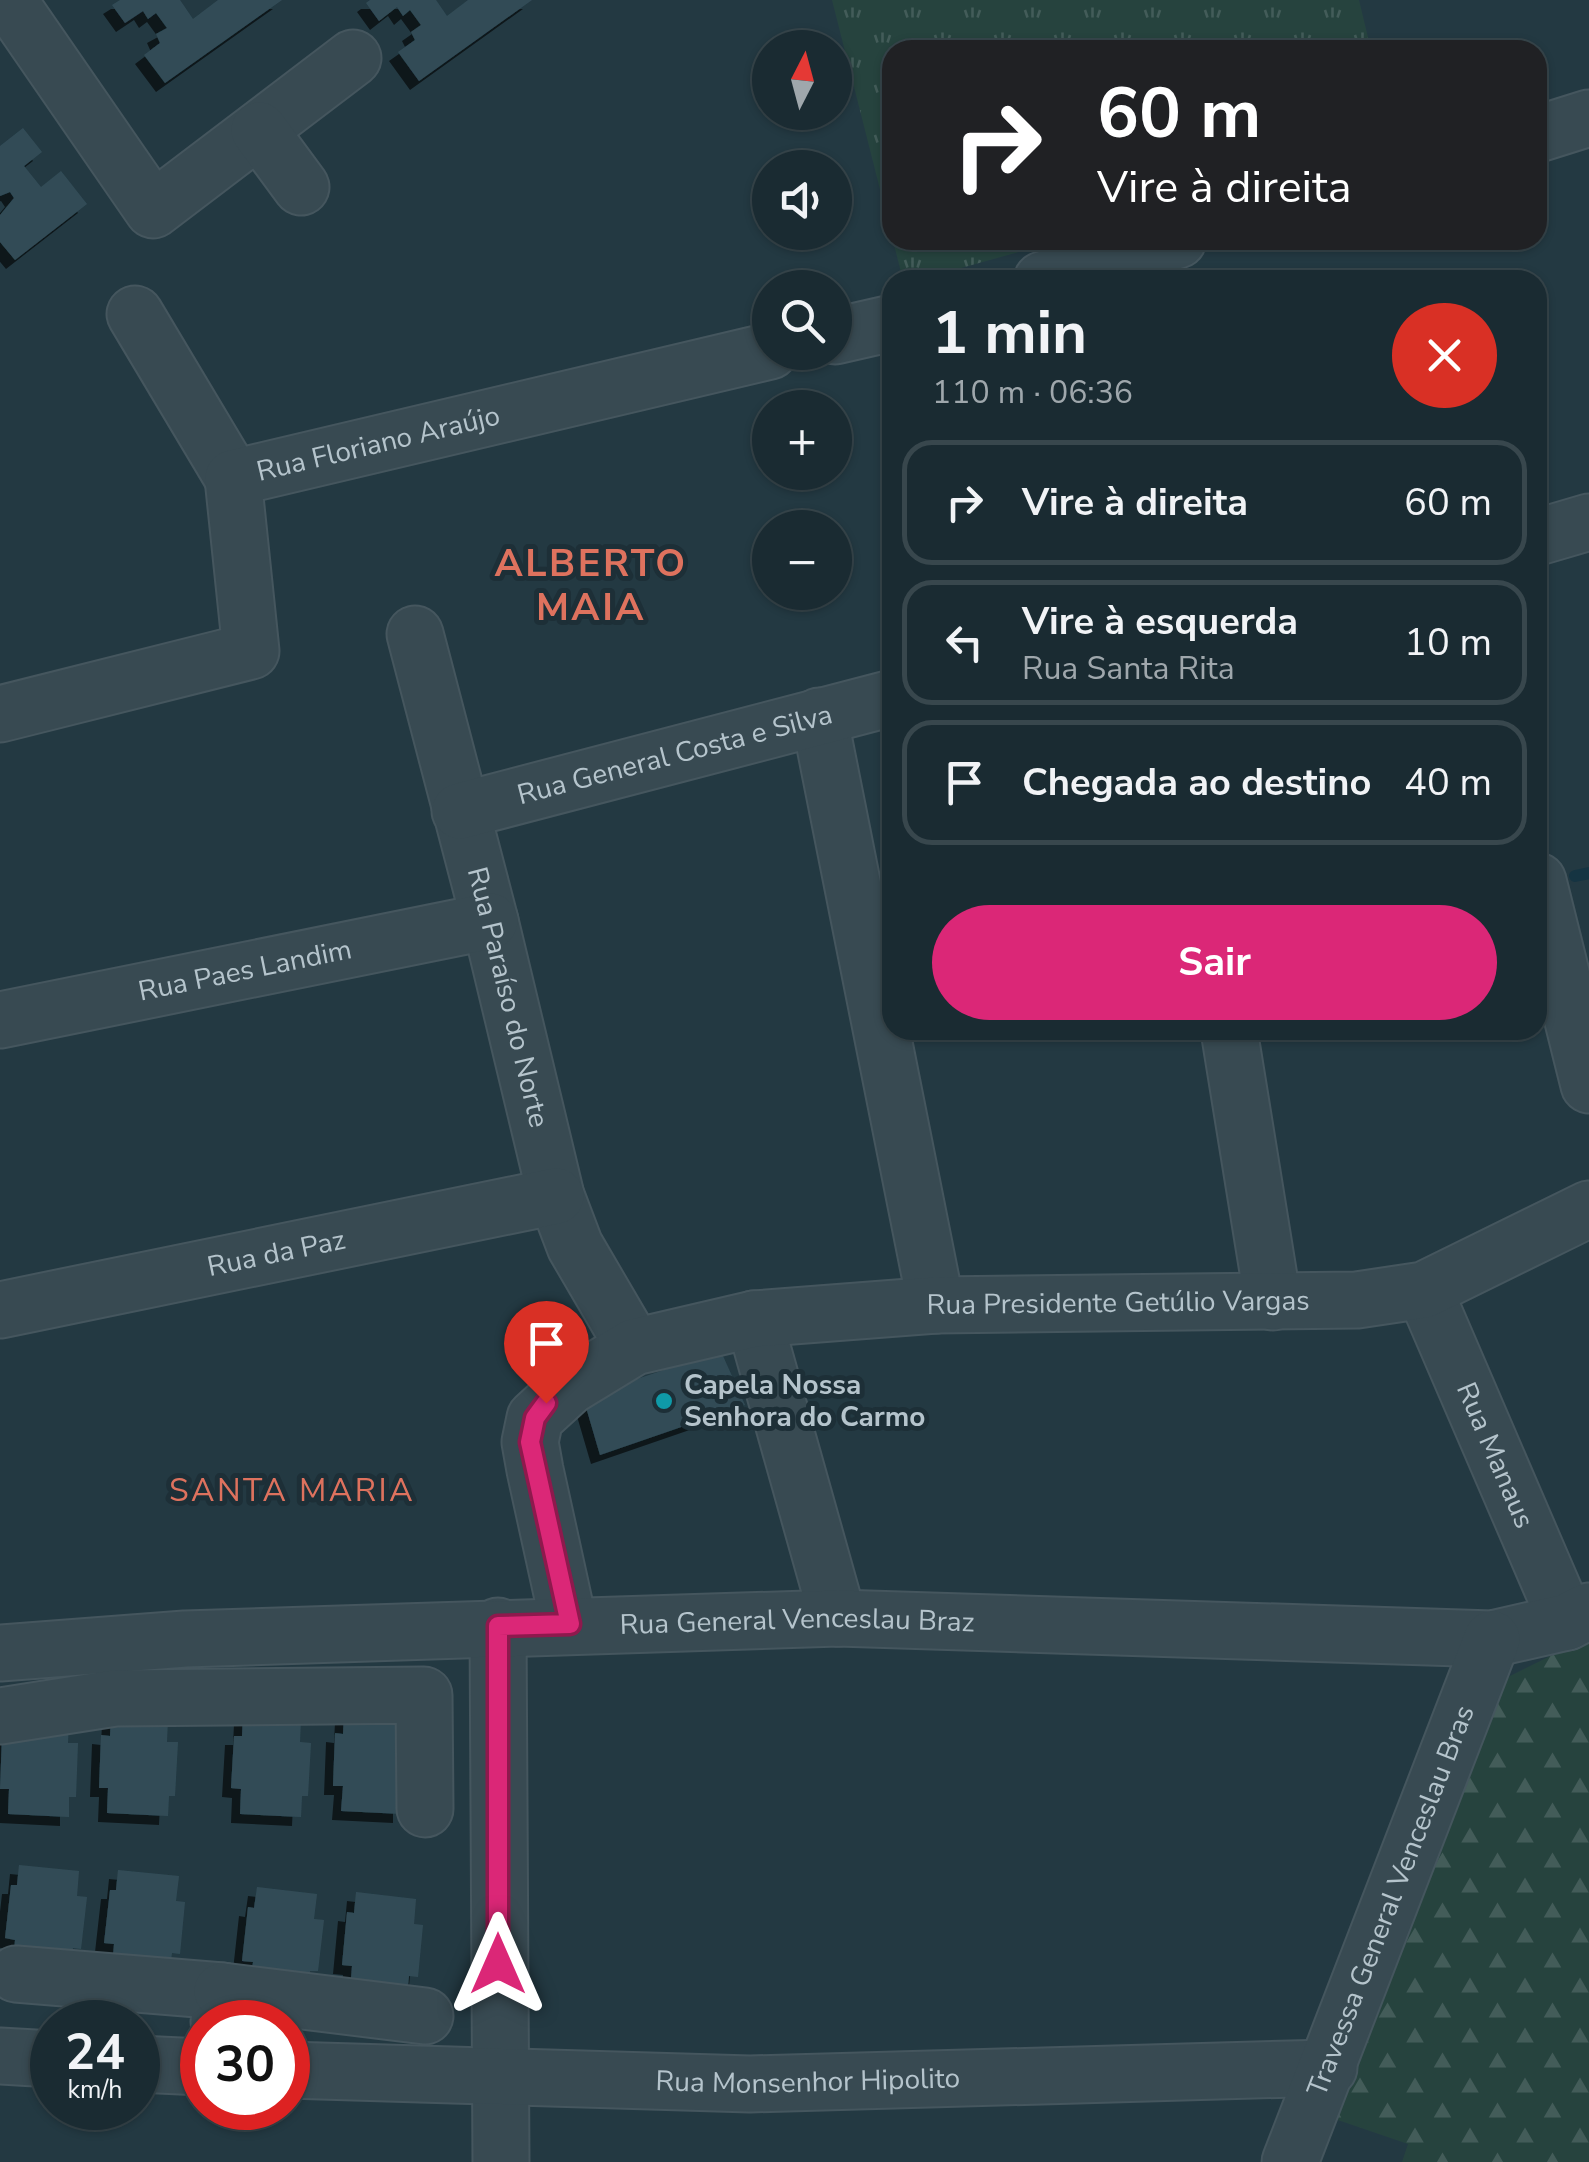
<!DOCTYPE html>
<html lang="pt">
<meta charset="utf-8">
<style>
body{margin:0;font-family:"Nunito Sans",sans-serif;background:#27373e;color:#f1f3f6;height:100vh;display:flex;flex-direction:column;font-size:38px;white-space:nowrap}
*{box-sizing:border-box;margin:0}
p{font-size:32px;color:#9fa7ac}
.icon{flex:none;width:55px;height:55px;fill:none;stroke:currentColor;stroke-width:2;stroke-linecap:round;stroke-linejoin:round}
.map{position:relative;flex:1;overflow:hidden}
.panel{position:absolute;left:882px;top:270px;width:665px;height:770px;display:flex;flex-direction:column;background:#1a2b32;border-radius:30px;box-shadow:0 2px 8px #0004,0 0 0 2px #38474d}
.panel>*{flex:none}
.banner{position:absolute;left:882px;top:40px;width:665px;height:210px;border-radius:30px;box-shadow:0 2px 8px #0004,0 0 0 2px #38474d;background:#202124;color:#fff;overflow:hidden}
.needle{width:65px;rotate:6deg}
.controls{position:absolute;left:752px;top:30px;display:grid;gap:20px}
.controls a{display:grid;place-items:center;width:100px;height:100px;border-radius:50%;background:#1a2b32;box-shadow:0 2px 8px #0004,0 0 0 2px #38474d;font-size:50px}
.speed{position:absolute;left:30px;top:2000px;display:flex;gap:20px;font-size:50px;font-weight:700;text-align:center}
.speed>*{display:grid;place-content:center;width:130px;height:130px;border-radius:50%;background:#1a2b32;box-shadow:0 2px 8px #0004,0 0 0 2px #38474d;line-height:1}
.speed small{font-size:25px;font-weight:400}
.speed .limit{border:15px solid #d22;background:#fff;color:#111}
.pin{position:absolute;display:grid;place-items:center;width:85px;height:85px;color:#fff;margin:-102px -42px;border-radius:50% 50% 50% 0;rotate:-45deg;box-shadow:0 0 10px #0007}
.pin .icon{rotate:45deg}
.me{position:absolute;width:110px;margin:-55px;rotate:0deg;stroke-linejoin:round;filter:drop-shadow(0 0 8px #0008)}
.turn{display:flex;align-items:center;gap:35px;height:210px;padding:0 50px;font-size:45px}
.turn .icon{width:130px;height:130px;stroke-width:2.5}
.turn b{display:block;font-size:70px;line-height:85px}
.round{display:grid;place-items:center;flex:none;width:105px;height:105px;border-radius:52px;background:#27373e}
.summary{display:flex;align-items:center;justify-content:space-between;height:170px;padding:0 50px}
h1{font-size:60px;font-weight:700;line-height:75px}
.primary-button{display:flex;gap:20px;margin-top:auto;padding:20px 50px}
.primary-button a{flex:1;height:115px;border-radius:60px;background:#db2777;color:#fff;font-size:40px;font-weight:700;line-height:115px;text-align:center}
ul{padding:0;list-style:none}
li{display:flex;align-items:center;gap:30px;height:125px;margin:0 20px 15px;padding:0 30px;border:5px solid #38474d;border-radius:30px}
li div{flex:1}
li b{display:block;font-size:38px}
li em{font-style:normal}
.map>svg:first-child{display:block}
.grass{fill:url(#grass-tufts)}
.forest{fill:url(#forest-firs)}
.lines{fill:none;stroke-linecap:round;stroke-linejoin:round}
.stream{stroke:#153442;stroke-width:12}
.building{fill:#324c57;filter:url(#shadow)}
.minor-casing{stroke:#45565e;stroke-width:59}
.minor{stroke:#384a52;stroke-width:55}
.route-casing{stroke:#8e194d;stroke-width:25}
.route{stroke:#db2777;stroke-width:18}
.culture-dot{fill:#0f9aa8;stroke:#1d2f37;stroke-width:4}
.labels{text-anchor:middle;dominant-baseline:central;stroke-width:10;stroke-linejoin:round;paint-order:stroke}
.street-label{font-size:28px;fill:#b5c4cc;stroke:#1d2f37}
.poi-label{font-size:28px;font-weight:bold;fill:#b5c4cc;stroke:#1d2f37;text-anchor:start}
.quarter-label{font-size:32px;letter-spacing:2.5px;fill:#de725e;stroke:#1d2f37}
.district-label{font-size:38px;font-weight:bold;letter-spacing:2.5px;fill:#de725e;stroke:#1d2f37}
</style>
<div class="map">
<svg width="1589" height="2162" viewBox="0 0 1589 2162">
<defs>
<pattern id="grass-tufts" width="24" height="20" patternUnits="userSpaceOnUse" patternTransform="scale(2.5)"><rect width="24" height="20" fill="#26433e"/><path d="M3 7l-1-3M5 7V3M7 7l1-3M15 17l-1-3M17 17v-4M19 17l1-3" fill="none" stroke="#435c59"/></pattern>
<pattern id="forest-firs" width="22" height="20" patternUnits="userSpaceOnUse" patternTransform="scale(2.5)"><rect width="22" height="20" fill="#26433e"/><path d="M5 1l3.5 6h-7zM16 11l3.5 6h-7z" fill="#435c59"/></pattern>
<filter id="shadow"><feDropShadow dx="-9" dy="9" stdDeviation="0" flood-color="#0009"/></filter>
</defs>
<rect width="100%" height="100%" fill="#233942"/>
<!-- grass -->
<path class="grass" d="M 832,0 L 1359,0 L 1371,50 L 892,50 L 892,240 L 1062,240 L 918,280 L 903,280 Z"/>
<!-- forest -->
<path class="forest" d="M 1589,1637 L 1589,2162 L 1402,2162 L 1408,2144 L 1332,2118 L 1477,1711 L 1510,1676 Z"/>
<g class="lines">
<!-- stream -->
<path class="stream" d="M 1575,876 L 1589,873"/>
</g>
<!-- building -->
<g class="building">
<path d="M 120,0 L 180,0 L 193,19 L 218,0 L 282,0 L 165,83 L 144,55 L 160,43 L 156,34 L 167,28 L 156,13 L 148,19 L 143,11 L 125,23 L 112,5 Z"/>
<path d="M 370,0 L 436,0 L 447,16 L 468,0 L 532,0 L 419,81 L 398,52 L 415,40 L 411,32 L 421,25 L 410,10 L 403,16 L 397,7 L 379,21 L 366,3 Z"/>
<path d="M 23,128 L 42,152 L 24,166 L 41,187 L 61,171 L 87,204 L 15,260 L 0,242 L 0,215 L 14,198 L 10,192 L 0,196 L 0,146 Z"/>
<path d="M 715,1353 L 723,1356 L 745,1405 L 600,1455 L 583,1397 Z"/>
<path d="M 344,1713 L 402,1715 L 402,1814 L 341,1811 L 343,1786 L 333,1786 L 335,1733 L 343,1734 Z"/>
<path d="M 111,1715 L 168,1717 L 167,1742 L 178,1742 L 175,1796 L 169,1796 L 168,1816 L 107,1813 L 108,1788 L 99,1788 L 101,1735 L 110,1736 Z"/>
<path d="M 243,1715 L 301,1718 L 300,1742 L 311,1743 L 308,1796 L 302,1796 L 301,1817 L 240,1814 L 241,1789 L 231,1788 L 234,1736 L 242,1736 Z"/>
<path d="M 69,1719 L 68,1743 L 78,1743 L 76,1797 L 69,1797 L 69,1817 L 8,1814 L 9,1789 L 0,1789 L 2,1736 Z"/>
<path d="M 19,1865 L 79,1871 L 77,1896 L 87,1897 L 81,1949 L 73,1948 L 71,1969 L 13,1963 L 15,1940 L 5,1938 L 11,1885 L 17,1885 Z"/>
<path d="M 118,1870 L 179,1876 L 176,1901 L 185,1902 L 180,1954 L 172,1953 L 170,1974 L 112,1968 L 114,1944 L 104,1943 L 110,1890 L 116,1890 Z"/>
<path d="M 257,1887 L 317,1894 L 314,1919 L 324,1920 L 318,1971 L 310,1971 L 308,1992 L 250,1985 L 253,1962 L 242,1961 L 248,1907 L 254,1908 Z"/>
<path d="M 356,1892 L 416,1899 L 414,1924 L 423,1925 L 418,1977 L 409,1976 L 407,1997 L 350,1991 L 352,1966 L 342,1965 L 347,1912 L 354,1913 Z"/>
</g>
<g class="lines">
<defs>
<g id="minor">
<path d="M 8,0 L 153,210 L 353,58"/>
<path d="M 259,130 L 301,187"/>
<path d="M 1538,134 L 1589,118"/>
<path d="M 1042,280 L 1178,240"/>
<path d="M 135,314 L 233,478"/>
<path d="M 835,336 L 892,323"/>
<path d="M 1538,537 L 1589,522"/>
<path id="s1" d="M 415,634 L 490,921 L 556,1196 L 575,1246 L 634,1347"/>
<path id="s2" d="M 0,714 L 251,651 L 233,478 L 770,351"/>
<path d="M 819,716 L 936,1305"/>
<path id="s3" d="M 460,811 L 892,698"/>
<path d="M 1538,881 L 1589,1085"/>
<path id="s4" d="M 0,1020 L 490,921"/>
<path d="M 1229,1030 L 1273,1302"/>
<path id="s5" d="M 1424,1290 L 1567,1622"/>
<path id="s6" d="M 0,1310 L 556,1196"/>
<path d="M 754,1319 L 838,1618"/>
<path id="s7" d="M 569,1625 L 535,1470 L 530,1442 L 535,1418 L 570,1386 L 634,1347 L 754,1319 L 936,1305 L 1357,1300 L 1424,1290 L 1589,1209"/>
<path d="M 498,1626 L 501,2162"/>
<path id="s8" d="M 0,1653 L 185,1639 L 838,1618 L 1492,1639 L 1567,1622 L 1589,1611"/>
<path d="M 0,1716 L 115,1698 L 424,1695 L 425,1809"/>
<path d="M 16,1974 L 222,1991 L 219,2022"/>
<path d="M 222,1991 L 425,2016"/>
<path d="M 0,2056 L 52,2059"/>
<path d="M 138,2064 L 202,2067"/>
<path id="s9" d="M 288,2070 L 750,2084 L 1329,2068"/>
<path id="s10" d="M 1290,2162 L 1492,1639"/>
</g>
</defs>
<!-- minor casing -->
<use href="#minor" class="minor-casing"/>
<!-- minor -->
<use href="#minor" class="minor"/>
</g>
<g class="lines">
<defs>
<path id="route" d="M 498,1964 L 498,1626 L 570,1624 L 530,1442 L 535,1418 L 546,1403"/>
</defs>
<!-- route casing -->
<use href="#route" class="route-casing"/>
<!-- route -->
<use href="#route" class="route"/>
</g>
<!-- markers -->
<circle class="culture-dot" cx="664" cy="1401" r="10"/>
<g class="labels">
<!-- street labels -->
<g class="street-label">
<text stroke="none"><textPath href="#s2" startOffset="582">Rua Floriano Araújo</textPath></text>
<text stroke="none"><textPath href="#s3" startOffset="222">Rua General Costa e Silva</textPath></text>
<text stroke="none"><textPath href="#s4" startOffset="250">Rua Paes Landim</textPath></text>
<text stroke="none"><textPath href="#s1" startOffset="375">Rua Paraíso do Norte</textPath></text>
<text stroke="none"><textPath href="#s6" startOffset="282">Rua da Paz</textPath></text>
<text stroke="none"><textPath href="#s7" startOffset="822">Rua Presidente Getúlio Vargas</textPath></text>
<text stroke="none"><textPath href="#s5" startOffset="180">Rua Manaus</textPath></text>
<text stroke="none"><textPath href="#s8" startOffset="798">Rua General Venceslau Braz</textPath></text>
<text stroke="none"><textPath href="#s10" startOffset="280">Travessa General Venceslau Bras</textPath></text>
<text stroke="none"><textPath href="#s9" startOffset="520">Rua Monsenhor Hipolito</textPath></text>
</g>
<!-- poi labels -->
<g class="poi-label">
<text x="684" y="1385">Capela Nossa<tspan x="684" dy="32">Senhora do Carmo</tspan></text>
</g>
<!-- quarter labels -->
<g class="quarter-label">
<text x="292" y="1490">SANTA MARIA</text>
</g>
<!-- district labels -->
<g class="district-label">
<text x="591" y="563">ALBERTO<tspan x="591" dy="44">MAIA</tspan></text>
</g>
</g>
</svg>
<div class="controls">
<a><svg class="needle" viewBox="-14 -14 28 28"><path d="M0-13l5 13h-10z" fill="#e53935"/><path d="M0 13l5-13h-10z" fill="#9fa7ac"/></svg></a>
<a><svg class="icon" aria-label="sound" viewBox="0 0 24 24"><path d="M4 9h4l5-4v14l-5-4H4zM17 9q2 3 0 6"/></svg></a>
<a><svg class="icon" aria-label="search" viewBox="0 0 24 24"><circle cx="10" cy="10" r="6"/><path d="M15 15l6 6"/></svg></a>
<a>+</a>
<a>−</a>
</div>
<div class="speed"><div>24<small>km/h</small></div><div class="limit">30</div></div>
<div class="pin" style="left:546px;top:1403px;background:#d93025"><svg class="icon" aria-label="arrive" viewBox="0 0 24 24"><path d="M6 21V4h12l-3 4 3 4H6"/></svg></div>
<svg class="me" style="left:498px;top:1964px" viewBox="-20 -20 40 40"><path d="M0-17L14 15 0 8-14 15z" fill="#db2777" stroke="#fff" stroke-width="4"/></svg>
<div class="banner">
<div class="turn"><svg class="icon" aria-label="right" viewBox="0 0 24 24"><path d="M7 20v-9h11M14 6l5 5-5 5"/></svg><div><b>60 m</b>Vire à direita</div></div>
</div>
<section class="panel">
<div class="summary"><div><h1>1 min</h1><p>110 m · 06:36</p></div><a class="round" style="background:#d93025;color:#fff"><svg class="icon" aria-label="close" viewBox="0 0 24 24"><path d="M6 6l12 12M18 6L6 18"/></svg></a></div>
<ul>
<li><svg class="icon" aria-label="right" viewBox="0 0 24 24"><path d="M7 20v-9h11M14 6l5 5-5 5"/></svg><div><b>Vire à direita</b></div><em>60 m</em></li>
<li><svg class="icon" aria-label="left" viewBox="0 0 24 24"><path d="M17 20v-9H6M10 6l-5 5 5 5"/></svg><div><b>Vire à esquerda</b><p>Rua Santa Rita</p></div><em>10 m</em></li>
<li><svg class="icon" aria-label="arrive" viewBox="0 0 24 24"><path d="M6 21V4h12l-3 4 3 4H6"/></svg><div><b>Chegada ao destino</b></div><em>40 m</em></li>
</ul>
<div class="primary-button"><a>Sair</a></div>
</section>
</div>
